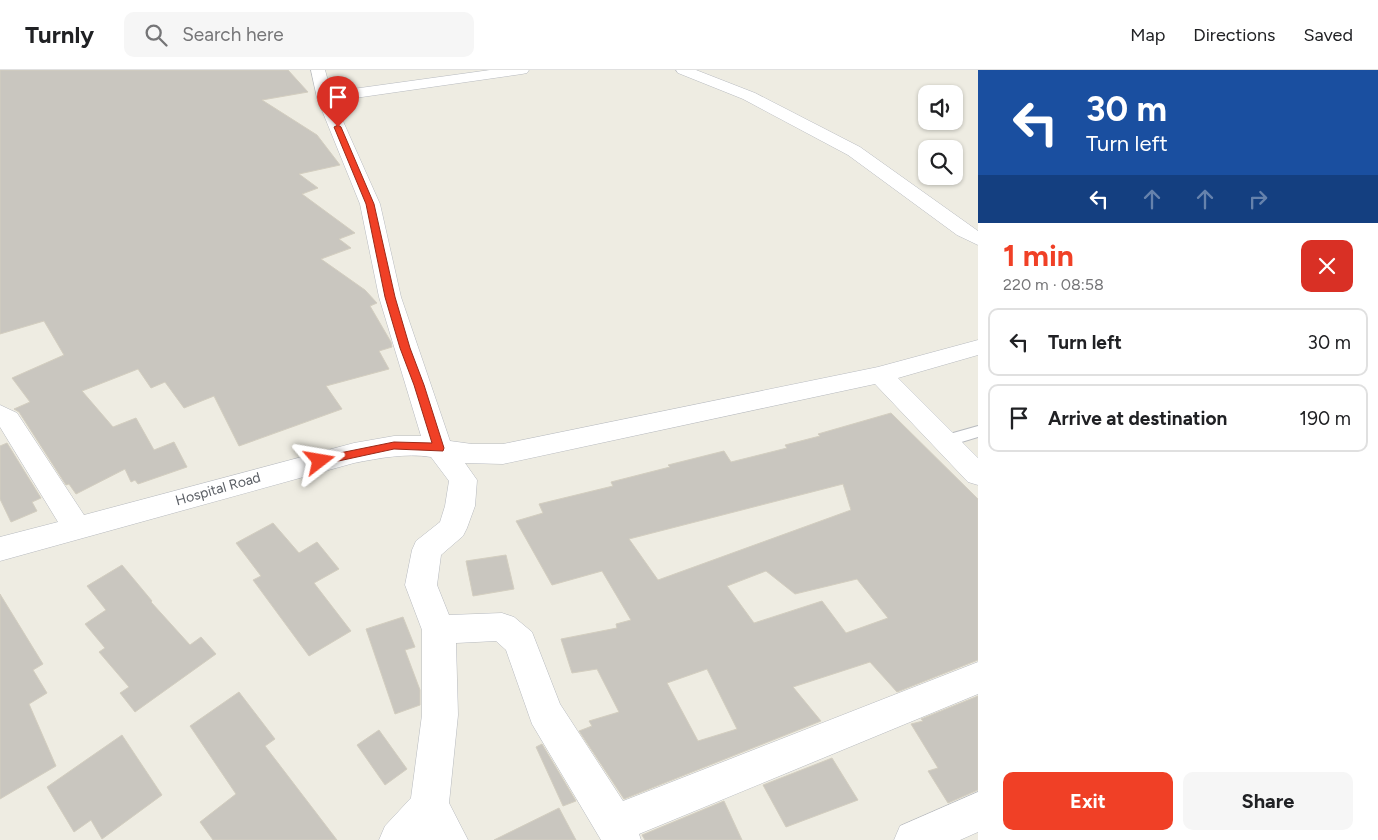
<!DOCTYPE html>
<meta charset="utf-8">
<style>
body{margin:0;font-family:Figtree,sans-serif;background:#f6f6f6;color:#202124;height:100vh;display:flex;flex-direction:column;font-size:19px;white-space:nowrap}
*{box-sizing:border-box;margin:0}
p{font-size:16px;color:#757577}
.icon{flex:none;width:28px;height:28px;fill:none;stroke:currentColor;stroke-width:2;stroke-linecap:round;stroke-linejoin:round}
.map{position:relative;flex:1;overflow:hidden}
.sheet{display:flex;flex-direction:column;background:#fff;width:400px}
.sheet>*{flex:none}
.banner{background:#1a4fa0;color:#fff;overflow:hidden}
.controls{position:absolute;left:918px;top:15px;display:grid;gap:10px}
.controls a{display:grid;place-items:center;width:45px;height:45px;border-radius:10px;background:#fff;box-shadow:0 1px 4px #0004;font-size:25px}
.pin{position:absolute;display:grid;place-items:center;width:42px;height:42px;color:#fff;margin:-51px -21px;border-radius:50% 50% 50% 0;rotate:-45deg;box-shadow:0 0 5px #0007}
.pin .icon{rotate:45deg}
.me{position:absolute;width:55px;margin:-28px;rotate:76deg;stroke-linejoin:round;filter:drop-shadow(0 0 4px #0008)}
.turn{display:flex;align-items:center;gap:18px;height:105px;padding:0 25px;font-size:22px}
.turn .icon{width:65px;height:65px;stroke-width:2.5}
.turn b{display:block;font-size:35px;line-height:42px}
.lanes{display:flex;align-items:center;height:48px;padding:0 25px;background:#0003;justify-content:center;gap:25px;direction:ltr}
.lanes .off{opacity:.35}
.round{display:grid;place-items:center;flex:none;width:52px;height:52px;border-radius:10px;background:#f6f6f6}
.overview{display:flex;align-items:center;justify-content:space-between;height:85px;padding:0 25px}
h1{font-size:30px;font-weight:700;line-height:38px;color:#f04026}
.action{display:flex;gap:10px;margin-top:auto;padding:10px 25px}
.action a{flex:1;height:58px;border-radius:10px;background:#f04026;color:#fff;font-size:20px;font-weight:700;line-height:58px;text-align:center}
.action a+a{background:#f6f6f6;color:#202124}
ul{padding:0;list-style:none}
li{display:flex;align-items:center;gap:15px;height:68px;margin:0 10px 8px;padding:0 15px;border:2px solid #e0e0e0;border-radius:10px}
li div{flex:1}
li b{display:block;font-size:19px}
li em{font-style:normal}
header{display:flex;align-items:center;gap:30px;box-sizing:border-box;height:70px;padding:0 25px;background:#fff;border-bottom:1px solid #e0e0e0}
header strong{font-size:24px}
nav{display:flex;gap:28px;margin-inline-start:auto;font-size:18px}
.search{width:350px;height:45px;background:#f6f6f6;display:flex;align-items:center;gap:12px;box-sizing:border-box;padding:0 18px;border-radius:10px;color:#757577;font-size:19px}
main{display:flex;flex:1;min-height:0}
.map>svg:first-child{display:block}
.building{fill:#c9c6bf;stroke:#d3cec0;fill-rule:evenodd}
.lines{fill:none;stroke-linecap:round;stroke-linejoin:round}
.service-casing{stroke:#b7babf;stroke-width:2}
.minor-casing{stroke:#b7babf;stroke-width:1}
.service{fill:#fff;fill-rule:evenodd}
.minor{fill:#fff;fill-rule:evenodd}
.route{fill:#f04026;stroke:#9c2a19}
.labels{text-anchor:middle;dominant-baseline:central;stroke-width:4;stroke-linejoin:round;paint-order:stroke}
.street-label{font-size:14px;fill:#5a5e64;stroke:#fff}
</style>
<header>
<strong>Turnly</strong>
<div class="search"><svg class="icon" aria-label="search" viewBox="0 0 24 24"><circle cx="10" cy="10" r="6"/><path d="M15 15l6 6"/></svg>Search here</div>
<nav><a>Map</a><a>Directions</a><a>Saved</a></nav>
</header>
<main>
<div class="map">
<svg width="978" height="770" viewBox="0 0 978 770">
<rect width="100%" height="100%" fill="#eeece2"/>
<!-- building -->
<g class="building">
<path d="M 0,0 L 288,0 L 308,22 L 262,30 L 317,65 L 340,95 L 299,104 L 318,118 L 302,124 L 355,163 L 339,169 L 351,178 L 321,189 L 365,220 L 377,233 L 370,236 L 391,272 L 392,277 L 379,281 L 389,299 L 326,316 L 342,339 L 239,376 L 214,326 L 184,338 L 165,312 L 151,318 L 138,299 L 82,321 L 113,357 L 136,348 L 154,380 L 174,372 L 187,397 L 138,414 L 135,410 L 131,412 L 125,399 L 76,424 L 69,414 L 66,415 L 19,342 L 14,339 L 30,332 L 12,308 L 64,285 L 44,251 L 0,264 Z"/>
<path d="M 891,343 L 978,429 L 978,590 L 897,622 L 870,592 L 793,617 L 821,651 L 624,729 L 579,661 L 592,656 L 589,651 L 619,642 L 597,599 L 572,603 L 561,569 L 617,558 L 616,554 L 631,550 L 602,501 L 552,515 L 516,451 L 543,443 L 539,434 L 613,416 L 611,412 L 670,397 L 668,395 L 724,381 L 731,392 L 787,378 L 785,375 L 820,366 L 818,364 ZM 843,414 L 851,440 L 658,510 L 629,469 ZM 766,501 L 795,524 L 857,509 L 888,548 L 846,563 L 822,531 L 754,553 L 727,516 ZM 707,599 L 737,659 L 698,671 L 667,613 Z"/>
<path d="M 7,373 L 41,428 L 32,432 L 37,441 L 11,452 L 0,429 L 0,376 Z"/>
<path d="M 273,453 L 299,483 L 317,472 L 339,499 L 314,513 L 351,561 L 309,586 L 253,510 L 261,506 L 236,473 Z"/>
<path d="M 506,485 L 514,519 L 473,526 L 466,491 Z"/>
<path d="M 122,495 L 152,531 L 151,532 L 190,575 L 201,567 L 216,584 L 135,642 L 120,623 L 129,617 L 99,582 L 105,578 L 85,554 L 106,540 L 87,516 Z"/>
<path d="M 0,524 L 43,594 L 33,600 L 47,623 L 29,634 L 56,696 L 0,729 Z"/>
<path d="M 403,547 L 415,577 L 405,580 L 420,620 L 420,635 L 395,644 L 366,559 Z"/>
<path d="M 239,622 L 275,669 L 265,676 L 337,770 L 213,770 L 200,752 L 236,724 L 190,656 Z"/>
<path d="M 978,626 L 978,720 L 948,733 L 928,701 L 938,698 L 911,654 L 923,651 L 921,649 Z"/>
<path d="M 379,660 L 407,699 L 385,715 L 357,675 Z"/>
<path d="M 122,665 L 162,725 L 102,769 L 91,750 L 74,762 L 47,717 Z"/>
<path d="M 542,674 L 576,731 L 563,736 L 536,677 Z"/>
<path d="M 832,688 L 858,730 L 786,757 L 763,715 Z"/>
<path d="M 724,731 L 742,770 L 645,770 L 642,765 Z"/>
<path d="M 559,738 L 576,770 L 494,770 Z"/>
</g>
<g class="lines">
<defs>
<path id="service" d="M 978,356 L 978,367 L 945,377 L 939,375 L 937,371 L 939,367 Z"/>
<g id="minor">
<path d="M 311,0 L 325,0 L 331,22 L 490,0 L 529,0 L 527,3 L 522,4 L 334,31 L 380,134 L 401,227 L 450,371 L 472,374 L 503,374 L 878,297 L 978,270 L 978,285 L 898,308 L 978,388 L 978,415 L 968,412 L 875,314 L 503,394 L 465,393 L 477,410 L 475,436 L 467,458 L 463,466 L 441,485 L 437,515 L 449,545 L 502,543 L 514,547 L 532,562 L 560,634 L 623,731 L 978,592 L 978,624 L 639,764 L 641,770 L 601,770 L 532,654 L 506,580 L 496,571 L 456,573 L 458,645 L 449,733 L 468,770 L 379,770 L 385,756 L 411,728 L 422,645 L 422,560 L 405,515 L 412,480 L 416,471 L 440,452 L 445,436 L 449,411 L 431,387 C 405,383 380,388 354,393 L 0,491 L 0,467 L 58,452 L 0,357 L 0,335 L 17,343 L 84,445 L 354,373 L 394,366 L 421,366 L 379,227 L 360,134 L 317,28 Z"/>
<path d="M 676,0 L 696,0 L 755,23 L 860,77 L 978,161 L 978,175 L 957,165 L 848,85 L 743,29 L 678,3 Z"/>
<path d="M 978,722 L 978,762 L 960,770 L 894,770 L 900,756 Z"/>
</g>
</defs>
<!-- service casing -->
<use href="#service" class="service-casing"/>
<!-- minor casing -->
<use href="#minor" class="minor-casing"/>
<!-- service -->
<use href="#service" class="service"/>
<!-- minor -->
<use href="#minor" class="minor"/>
</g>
<!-- route -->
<path class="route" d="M 338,55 L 341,57 L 374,134 L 395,227 L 410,278 L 424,315 L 444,378 L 443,381 L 394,379 L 320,395 L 314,391 L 320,387 L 394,372 L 432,373 L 414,315 L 400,278 L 385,227 L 366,134 L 334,57 Z"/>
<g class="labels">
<!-- street labels -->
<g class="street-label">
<text transform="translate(218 419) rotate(-16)">Hospital Road</text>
</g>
</g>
</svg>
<div class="controls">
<a><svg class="icon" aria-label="sound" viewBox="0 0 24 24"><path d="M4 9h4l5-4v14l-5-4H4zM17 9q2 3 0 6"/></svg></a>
<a><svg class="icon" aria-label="search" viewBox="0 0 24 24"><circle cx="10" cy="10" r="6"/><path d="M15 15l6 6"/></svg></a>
</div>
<div class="pin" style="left:338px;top:57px;background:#d93025"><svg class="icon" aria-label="arrive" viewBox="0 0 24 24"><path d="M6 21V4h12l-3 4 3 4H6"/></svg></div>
<svg class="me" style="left:320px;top:391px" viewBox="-20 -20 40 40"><path d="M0-17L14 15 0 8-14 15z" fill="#f04026" stroke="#fff" stroke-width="4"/></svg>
</div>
<section class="sheet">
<div class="banner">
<div class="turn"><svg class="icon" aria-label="left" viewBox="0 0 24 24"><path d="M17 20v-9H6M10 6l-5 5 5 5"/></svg><div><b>30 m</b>Turn left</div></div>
<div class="lanes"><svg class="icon" aria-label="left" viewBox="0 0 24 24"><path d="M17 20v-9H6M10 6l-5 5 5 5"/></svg><svg class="icon off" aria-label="ahead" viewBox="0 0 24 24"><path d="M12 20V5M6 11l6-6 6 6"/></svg><svg class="icon off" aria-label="ahead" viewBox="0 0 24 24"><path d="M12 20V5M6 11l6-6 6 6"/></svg><svg class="icon off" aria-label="right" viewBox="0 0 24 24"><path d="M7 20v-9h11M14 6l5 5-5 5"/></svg></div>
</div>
<div class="overview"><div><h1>1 min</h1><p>220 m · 08:58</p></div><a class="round" style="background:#d93025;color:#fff"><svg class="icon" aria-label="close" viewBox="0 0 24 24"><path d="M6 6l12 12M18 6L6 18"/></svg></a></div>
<ul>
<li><svg class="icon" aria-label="left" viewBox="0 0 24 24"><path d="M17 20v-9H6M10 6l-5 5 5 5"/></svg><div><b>Turn left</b></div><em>30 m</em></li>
<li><svg class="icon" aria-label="arrive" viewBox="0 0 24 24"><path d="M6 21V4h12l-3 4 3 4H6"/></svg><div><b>Arrive at destination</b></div><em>190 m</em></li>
</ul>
<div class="action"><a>Exit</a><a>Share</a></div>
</section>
</main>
